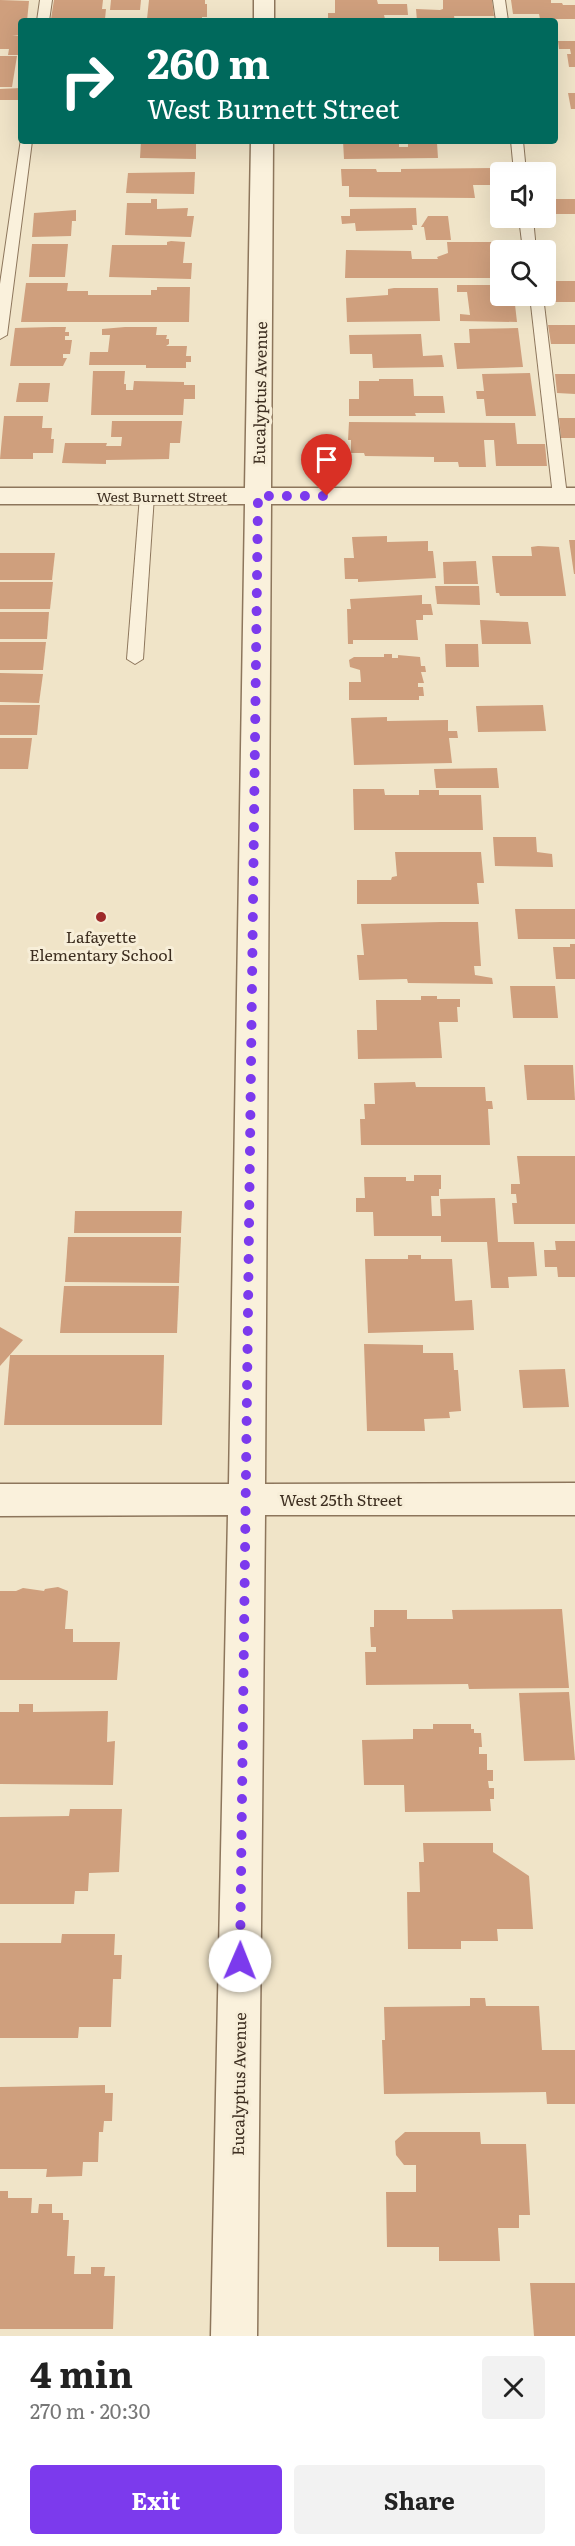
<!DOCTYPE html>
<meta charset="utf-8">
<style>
body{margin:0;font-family:Literata,serif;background:#f2f2f2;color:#222;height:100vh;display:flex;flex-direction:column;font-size:22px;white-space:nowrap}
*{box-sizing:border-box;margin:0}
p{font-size:20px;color:#767676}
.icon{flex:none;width:33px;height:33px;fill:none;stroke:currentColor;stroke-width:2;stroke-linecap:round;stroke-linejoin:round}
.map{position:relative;height:2336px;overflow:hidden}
.details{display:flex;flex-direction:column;background:#fff;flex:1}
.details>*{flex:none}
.top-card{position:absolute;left:18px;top:18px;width:540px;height:126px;border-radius:6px;box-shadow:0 6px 24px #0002;background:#00695c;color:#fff;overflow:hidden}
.controls{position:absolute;left:490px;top:162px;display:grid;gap:12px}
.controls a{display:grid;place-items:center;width:66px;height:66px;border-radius:6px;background:#fff;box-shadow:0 6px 24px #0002;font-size:30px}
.pin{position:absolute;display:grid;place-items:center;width:51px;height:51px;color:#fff;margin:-62px -26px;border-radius:50% 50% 50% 0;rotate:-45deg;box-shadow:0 0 6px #0007}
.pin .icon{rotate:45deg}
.me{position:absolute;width:66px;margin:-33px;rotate:1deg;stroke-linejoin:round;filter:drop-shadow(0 0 4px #0008)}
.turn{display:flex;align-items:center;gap:21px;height:126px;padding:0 30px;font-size:27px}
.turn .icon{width:78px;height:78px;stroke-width:2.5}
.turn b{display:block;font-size:42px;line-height:51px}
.round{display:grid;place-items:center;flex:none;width:63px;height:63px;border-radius:6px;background:#f2f2f2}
.head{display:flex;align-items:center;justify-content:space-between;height:102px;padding:0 30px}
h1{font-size:36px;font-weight:700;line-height:45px}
.action{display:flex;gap:12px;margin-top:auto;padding:12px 30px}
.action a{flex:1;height:69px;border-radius:6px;background:#7c3aed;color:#fff;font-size:24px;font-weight:700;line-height:69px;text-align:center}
.action a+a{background:#f2f2f2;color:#222}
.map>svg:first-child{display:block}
.building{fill:#cf9f7d}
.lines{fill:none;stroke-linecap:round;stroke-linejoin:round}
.lane-casing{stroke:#8d765c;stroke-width:2}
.street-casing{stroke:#8d765c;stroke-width:3}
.lane{fill:#faf1dc;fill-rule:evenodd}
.street{fill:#faf1dc;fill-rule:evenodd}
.route{stroke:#7c3aed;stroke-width:10;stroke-dasharray:0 18}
.poi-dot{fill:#9e2a2b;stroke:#f7eed8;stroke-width:2}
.labels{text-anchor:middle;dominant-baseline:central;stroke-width:6;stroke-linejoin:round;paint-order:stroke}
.far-street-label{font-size:14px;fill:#3d2e20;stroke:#f7eed8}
.street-label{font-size:16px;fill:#3d2e20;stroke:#f7eed8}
.poi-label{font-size:16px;fill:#3d2e20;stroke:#f7eed8}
</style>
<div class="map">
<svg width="575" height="2336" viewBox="0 0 575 2336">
<rect width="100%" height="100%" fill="#f0e4c8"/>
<!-- building -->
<g class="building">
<path d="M 0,0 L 29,1 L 27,21 L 21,21 L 21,35 L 12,35 L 21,36 L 21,55 L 8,55 L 9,49 L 0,49 Z"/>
<path d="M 54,0 L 103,0 L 102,9 L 106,9 L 105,19 L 51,19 Z"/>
<path d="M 111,0 L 141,0 L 140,10 L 110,10 Z"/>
<path d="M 149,0 L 205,0 L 205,4 L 207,4 L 207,17 L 202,17 L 202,21 L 147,19 Z"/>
<path d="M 335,0 L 377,0 L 378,4 L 407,4 L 408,15 L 384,15 L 385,19 L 328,19 L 328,13 L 335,13 Z"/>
<path d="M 443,0 L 492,0 L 494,16 L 454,16 L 455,21 L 417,21 L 416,9 L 440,10 L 443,9 Z"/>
<path d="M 511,0 L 551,0 L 551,3 L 562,3 L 563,5 L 575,5 L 575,19 L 540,19 L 539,14 L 513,14 Z"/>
<path d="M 558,41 L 575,41 L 575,67 L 569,67 L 567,54 L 571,54 L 570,49 L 559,49 Z"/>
<path d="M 0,56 L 17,56 L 12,87 L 0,87 Z"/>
<path d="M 21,88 L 21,100 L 0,100 L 0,89 Z"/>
<path d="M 568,93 L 575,93 L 575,109 L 571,109 Z"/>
<path d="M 141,141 L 196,141 L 196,159 L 140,158 Z"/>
<path d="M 343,141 L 399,141 L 399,147 L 408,147 L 408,143 L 437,143 L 438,158 L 344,159 Z"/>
<path d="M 493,168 L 496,185 L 473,185 L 475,198 L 349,197 L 349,186 L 342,186 L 341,169 L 376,169 L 377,172 L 401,172 L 401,169 Z"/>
<path d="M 195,172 L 194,194 L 126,193 L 128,173 Z"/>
<path d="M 151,199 L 157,199 L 157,209 L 188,208 L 187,216 L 194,216 L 191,237 L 125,235 L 127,203 L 151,203 Z"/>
<rect x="546" y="199" width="29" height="15"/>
<path d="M 416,208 L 417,225 L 412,225 L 413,230 L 356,231 L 355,223 L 342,224 L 341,216 L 350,216 L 350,209 Z"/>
<path d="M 76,210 L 76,221 L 72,221 L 71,236 L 32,237 L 34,213 Z"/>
<path d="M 428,216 L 448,216 L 451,240 L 426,240 L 424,227 L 421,227 Z"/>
<path d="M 171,241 L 185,242 L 183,263 L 192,263 L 191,279 L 109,277 L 112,245 L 167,245 L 167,242 Z"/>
<path d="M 447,242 L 506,242 L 506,250 L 501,250 L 501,278 L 345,278 L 346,250 L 411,251 L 412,259 L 438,259 L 437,257 L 448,253 Z"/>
<path d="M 32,244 L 68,244 L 65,277 L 29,277 Z"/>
<path d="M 553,281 L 575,281 L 575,302 L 555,302 Z"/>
<path d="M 26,283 L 68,283 L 67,291 L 88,291 L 88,295 L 151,295 L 151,290 L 157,290 L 157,287 L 190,287 L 189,322 L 21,322 Z"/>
<path d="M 457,285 L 501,285 L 501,296 L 514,296 L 517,322 L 460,321 L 460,314 L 470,315 L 467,292 L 457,292 Z"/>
<path d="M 438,288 L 440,321 L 347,322 L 346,298 L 388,295 L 388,289 L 394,288 Z"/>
<path d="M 548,325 L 575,325 L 575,344 L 551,344 Z"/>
<path d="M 53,327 L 66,327 L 65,332 L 69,332 L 69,336 L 65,336 L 65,340 L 72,340 L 70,354 L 63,354 L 63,358 L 67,358 L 63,366 L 10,366 L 15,328 Z"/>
<path d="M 125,327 L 157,327 L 156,335 L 167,335 L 166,339 L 169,339 L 169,344 L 166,346 L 187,346 L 186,356 L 191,356 L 191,362 L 186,362 L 186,368 L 146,368 L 146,365 L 89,365 L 90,352 L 108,352 L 110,335 L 102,335 L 102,329 Z"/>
<path d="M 518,328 L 523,367 L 457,369 L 454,343 L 470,343 L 469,329 Z"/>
<path d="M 421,334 L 423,356 L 442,355 L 444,367 L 373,368 L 372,354 L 350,354 L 349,335 Z"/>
<path d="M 93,371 L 125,371 L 124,384 L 126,384 L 126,390 L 133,390 L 134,381 L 184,382 L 184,385 L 195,385 L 195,399 L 184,399 L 183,415 L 91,415 Z"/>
<path d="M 530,373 L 536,416 L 486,416 L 484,399 L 477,399 L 476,391 L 484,391 L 482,374 Z"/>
<path d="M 555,374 L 575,374 L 575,394 L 557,393 Z"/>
<path d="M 379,379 L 413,379 L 414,396 L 443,396 L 445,413 L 415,413 L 416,416 L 349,416 L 349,399 L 359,399 L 359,381 L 379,381 Z"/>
<path d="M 19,383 L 50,383 L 48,402 L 16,402 Z"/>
<path d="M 4,416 L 43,416 L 42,428 L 52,428 L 51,439 L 54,439 L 53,453 L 33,453 L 33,459 L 0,459 Z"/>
<path d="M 559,418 L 575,418 L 575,438 L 561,438 Z"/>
<path d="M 112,421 L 182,421 L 180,443 L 170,443 L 169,459 L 106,460 L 106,464 L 62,463 L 65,443 L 107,443 L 106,446 L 121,446 L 122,437 L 111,437 Z"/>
<path d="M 349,422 L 515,423 L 517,444 L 545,444 L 547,466 L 496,466 L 494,440 L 484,440 L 486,467 L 459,467 L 458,462 L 434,462 L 434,457 L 365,456 L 364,453 L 351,453 L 351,440 L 348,440 Z"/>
<path d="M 387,536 L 387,542 L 428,541 L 428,551 L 433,551 L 436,578 L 358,582 L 358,579 L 345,579 L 344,558 L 354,558 L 352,537 Z"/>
<path d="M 569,540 L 575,540 L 575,574 L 574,574 Z"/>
<path d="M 538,546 L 559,547 L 566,596 L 500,596 L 499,593 L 496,593 L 492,556 L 532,556 L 531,547 Z"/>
<path d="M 0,553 L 55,553 L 52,580 L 0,580 Z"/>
<path d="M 476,561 L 478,584 L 444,584 L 443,562 Z"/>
<path d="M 0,582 L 53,582 L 50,609 L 0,609 Z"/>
<path d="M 435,586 L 479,586 L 480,605 L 437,604 Z"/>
<path d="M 422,595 L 422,604 L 431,604 L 433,615 L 423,615 L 423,620 L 416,620 L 418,640 L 353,640 L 353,644 L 348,644 L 347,609 L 351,609 L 350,599 Z"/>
<path d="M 0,612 L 49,612 L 47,639 L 0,639 Z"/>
<path d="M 480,620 L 528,622 L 531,644 L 482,644 Z"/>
<path d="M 0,642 L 46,642 L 43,670 L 0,670 Z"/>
<path d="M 445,644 L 478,644 L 479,667 L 446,667 Z"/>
<path d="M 384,654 L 392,654 L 392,658 L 398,658 L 398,655 L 420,657 L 421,666 L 425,666 L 426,672 L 421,672 L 424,683 L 418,683 L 418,687 L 423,687 L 424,696 L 419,696 L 419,700 L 349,700 L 349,682 L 361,682 L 360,670 L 350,667 L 349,660 L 354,657 L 384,657 Z"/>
<path d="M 0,673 L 43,674 L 39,703 L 0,702 Z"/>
<path d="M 0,705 L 40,705 L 37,735 L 0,735 Z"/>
<path d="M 543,705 L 546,731 L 478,732 L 476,706 Z"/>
<path d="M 387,717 L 387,721 L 448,720 L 448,731 L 457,731 L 458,738 L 449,738 L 452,763 L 354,765 L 351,718 Z"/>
<path d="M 0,738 L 32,738 L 28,769 L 0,769 Z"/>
<path d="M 497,768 L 499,788 L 436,788 L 434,769 Z"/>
<path d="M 353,789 L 384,789 L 385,795 L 419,795 L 419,790 L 439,790 L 439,795 L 481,795 L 483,830 L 354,830 Z"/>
<path d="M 493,837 L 536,837 L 537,852 L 552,854 L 553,867 L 495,866 Z"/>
<path d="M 395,852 L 481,852 L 484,883 L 477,883 L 479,904 L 357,904 L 357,880 L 391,880 L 392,877 L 397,876 Z"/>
<path d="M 515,909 L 575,909 L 575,939 L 518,939 Z"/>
<path d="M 441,922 L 478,922 L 481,966 L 474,966 L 475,975 L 492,978 L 493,984 L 408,983 L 407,979 L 359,980 L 357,955 L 364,955 L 361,924 Z"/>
<path d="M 570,944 L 575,944 L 575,979 L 556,979 L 553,947 L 570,947 Z"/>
<path d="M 510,986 L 555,986 L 558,1018 L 513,1018 Z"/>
<path d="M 421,996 L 437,996 L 437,999 L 460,999 L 460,1007 L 457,1007 L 458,1022 L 439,1022 L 442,1058 L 358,1059 L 357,1030 L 377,1030 L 376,1000 L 421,1000 Z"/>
<path d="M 524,1065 L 573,1065 L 575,1100 L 527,1100 Z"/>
<path d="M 415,1082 L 416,1087 L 485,1087 L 486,1101 L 492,1101 L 493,1109 L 488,1109 L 490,1145 L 361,1145 L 360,1119 L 365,1119 L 364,1104 L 375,1104 L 374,1083 Z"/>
<path d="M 517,1156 L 575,1156 L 575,1224 L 514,1224 L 512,1203 L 517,1203 L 516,1194 L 511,1194 L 511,1184 L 520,1184 Z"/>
<path d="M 414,1175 L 441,1175 L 441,1189 L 439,1189 L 439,1196 L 431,1196 L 432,1216 L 441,1216 L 440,1199 L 495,1198 L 498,1242 L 534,1242 L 537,1276 L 508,1277 L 509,1288 L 491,1288 L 487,1242 L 441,1242 L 441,1236 L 374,1236 L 373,1212 L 356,1212 L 356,1198 L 365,1198 L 364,1177 L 406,1177 L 406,1181 L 414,1181 Z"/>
<path d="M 75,1211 L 182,1211 L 181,1233 L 74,1233 Z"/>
<path d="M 68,1237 L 181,1237 L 179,1283 L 65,1282 Z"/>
<path d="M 555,1241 L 575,1241 L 575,1277 L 558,1277 L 557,1267 L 545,1267 L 544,1250 L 556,1250 Z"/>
<path d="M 408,1255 L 421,1255 L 421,1259 L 452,1259 L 455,1301 L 472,1300 L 474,1330 L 368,1333 L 365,1259 L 408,1259 Z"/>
<path d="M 64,1286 L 179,1286 L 177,1333 L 60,1333 Z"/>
<path d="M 0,1327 L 23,1340 L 0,1366 Z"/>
<path d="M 364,1344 L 423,1345 L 423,1353 L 453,1353 L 454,1370 L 458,1370 L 461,1411 L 449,1412 L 450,1418 L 424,1419 L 425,1431 L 367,1431 Z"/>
<path d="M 10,1355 L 164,1355 L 162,1425 L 4,1425 Z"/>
<path d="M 565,1369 L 569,1407 L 523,1408 L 519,1370 Z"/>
<path d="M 58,1587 L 68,1591 L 65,1629 L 73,1629 L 73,1642 L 120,1642 L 117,1680 L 0,1680 L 0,1591 L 16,1591 L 23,1588 L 44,1591 L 45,1589 Z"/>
<path d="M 562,1609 L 569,1688 L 469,1689 L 468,1684 L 366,1685 L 365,1652 L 376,1652 L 376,1647 L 371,1647 L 370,1627 L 374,1627 L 374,1610 L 407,1610 L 407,1619 L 453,1619 L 452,1610 Z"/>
<path d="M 569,1692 L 575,1760 L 524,1761 L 519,1693 Z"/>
<path d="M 19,1704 L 33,1704 L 33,1712 L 108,1711 L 107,1742 L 115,1741 L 113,1785 L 0,1784 L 0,1712 L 19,1712 Z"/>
<path d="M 433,1724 L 471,1724 L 471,1729 L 474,1729 L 474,1733 L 481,1733 L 482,1747 L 479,1747 L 479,1754 L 487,1754 L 487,1770 L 493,1770 L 493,1781 L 488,1781 L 489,1788 L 494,1788 L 494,1799 L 490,1799 L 491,1811 L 405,1812 L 404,1785 L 364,1785 L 362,1740 L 413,1739 L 413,1729 L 433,1729 Z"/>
<path d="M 70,1809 L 122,1809 L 119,1872 L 89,1873 L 88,1891 L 75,1891 L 74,1904 L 0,1904 L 0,1817 L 69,1816 Z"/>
<path d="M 423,1843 L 493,1843 L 493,1852 L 529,1876 L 533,1929 L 497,1929 L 498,1941 L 461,1941 L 461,1949 L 408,1949 L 407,1892 L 420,1892 L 419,1862 L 424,1862 Z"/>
<path d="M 62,1934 L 115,1934 L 114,1955 L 122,1955 L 121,1979 L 113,1979 L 111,2027 L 79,2027 L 78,2038 L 0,2038 L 0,1943 L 61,1943 Z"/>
<path d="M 470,1998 L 485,1998 L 486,2006 L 539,2006 L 542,2050 L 575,2050 L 575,2104 L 547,2104 L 546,2092 L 384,2094 L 382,2040 L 385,2040 L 384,2007 L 470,2006 Z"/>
<path d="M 105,2085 L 105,2093 L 113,2093 L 112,2121 L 104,2121 L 103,2132 L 99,2132 L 98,2162 L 83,2162 L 82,2176 L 46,2177 L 47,2169 L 0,2169 L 0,2087 Z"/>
<path d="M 405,2132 L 480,2132 L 481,2144 L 526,2144 L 530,2215 L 519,2215 L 519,2228 L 498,2228 L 500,2261 L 439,2261 L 439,2247 L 387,2247 L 386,2192 L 416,2192 L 416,2165 L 404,2165 L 396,2155 L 395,2141 Z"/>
<path d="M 0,2191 L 8,2191 L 8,2198 L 32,2198 L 31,2213 L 38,2213 L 39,2204 L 52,2204 L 52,2213 L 63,2213 L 63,2220 L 69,2220 L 67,2256 L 75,2256 L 74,2274 L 91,2274 L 91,2267 L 105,2267 L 104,2276 L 115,2276 L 113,2329 L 0,2329 Z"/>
<path d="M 530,2283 L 575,2283 L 575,2336 L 534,2336 Z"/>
</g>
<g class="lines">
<defs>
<g id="lane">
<path d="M 40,0 L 52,0 L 49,21 L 37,21 Z"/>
<path d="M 493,0 L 505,0 L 508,21 L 496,21 Z"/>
<path d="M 21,139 L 21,141 L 32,141 L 7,335 L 0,339 L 0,284 Z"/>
<path d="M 511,141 L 523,141 L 526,172 L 514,172 Z"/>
<path d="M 519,218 L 533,218 L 536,250 L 523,250 Z"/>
<path d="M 530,296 L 543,296 L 567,496 L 560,500 L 553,496 Z"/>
<path d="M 147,492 L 154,496 L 143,659 L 135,664 L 127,659 L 140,496 Z"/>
</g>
<g id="street">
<rect x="254" y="0" width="20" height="21"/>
<path d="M 251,141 L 273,141 L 271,488 L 575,488 L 575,504 L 271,504 L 265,1484 L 575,1483 L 575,1515 L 265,1515 L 257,2336 L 211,2336 L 228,1515 L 0,1516 L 0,1484 L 229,1484 L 245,504 L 0,504 L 0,488 L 245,488 Z"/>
</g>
</defs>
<!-- lane casing -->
<use href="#lane" class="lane-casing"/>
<!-- street casing -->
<use href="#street" class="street-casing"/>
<!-- lane -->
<use href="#lane" class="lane"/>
<!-- street -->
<use href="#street" class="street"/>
</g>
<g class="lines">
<!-- route -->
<path class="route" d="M 240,1961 L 258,496 L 327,496"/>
</g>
<!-- markers -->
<circle class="poi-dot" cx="101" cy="917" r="6"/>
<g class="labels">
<!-- far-street labels -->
<g class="far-street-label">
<text x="162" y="496">West Burnett Street</text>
</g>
<!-- street labels -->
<g class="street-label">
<text transform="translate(259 393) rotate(-89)">Eucalyptus Avenue</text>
<text x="341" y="1499">West 25th Street</text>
<text transform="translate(238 2084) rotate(-89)">Eucalyptus Avenue</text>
</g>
<!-- poi labels -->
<g class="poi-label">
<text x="101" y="936">Lafayette<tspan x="101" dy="18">Elementary School</tspan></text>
</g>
</g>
</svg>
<div class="controls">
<a><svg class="icon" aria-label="sound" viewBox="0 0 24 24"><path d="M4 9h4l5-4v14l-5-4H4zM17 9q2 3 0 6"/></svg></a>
<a><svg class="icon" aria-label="search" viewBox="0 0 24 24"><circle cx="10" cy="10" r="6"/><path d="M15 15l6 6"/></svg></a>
</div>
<div class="pin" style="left:327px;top:496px;background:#d93025"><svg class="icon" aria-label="arrive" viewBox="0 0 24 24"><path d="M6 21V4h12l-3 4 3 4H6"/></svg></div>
<svg class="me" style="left:240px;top:1961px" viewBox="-20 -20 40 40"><circle r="19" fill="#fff"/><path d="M0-13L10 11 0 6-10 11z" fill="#7c3aed"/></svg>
<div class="top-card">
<div class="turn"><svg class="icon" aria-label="right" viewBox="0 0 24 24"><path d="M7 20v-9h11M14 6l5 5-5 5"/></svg><div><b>260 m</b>West Burnett Street</div></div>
</div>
</div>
<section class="details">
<div class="head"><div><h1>4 min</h1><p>270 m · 20:30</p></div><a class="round"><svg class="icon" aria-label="close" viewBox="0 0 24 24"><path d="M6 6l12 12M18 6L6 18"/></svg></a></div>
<div class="action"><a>Exit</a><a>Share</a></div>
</section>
